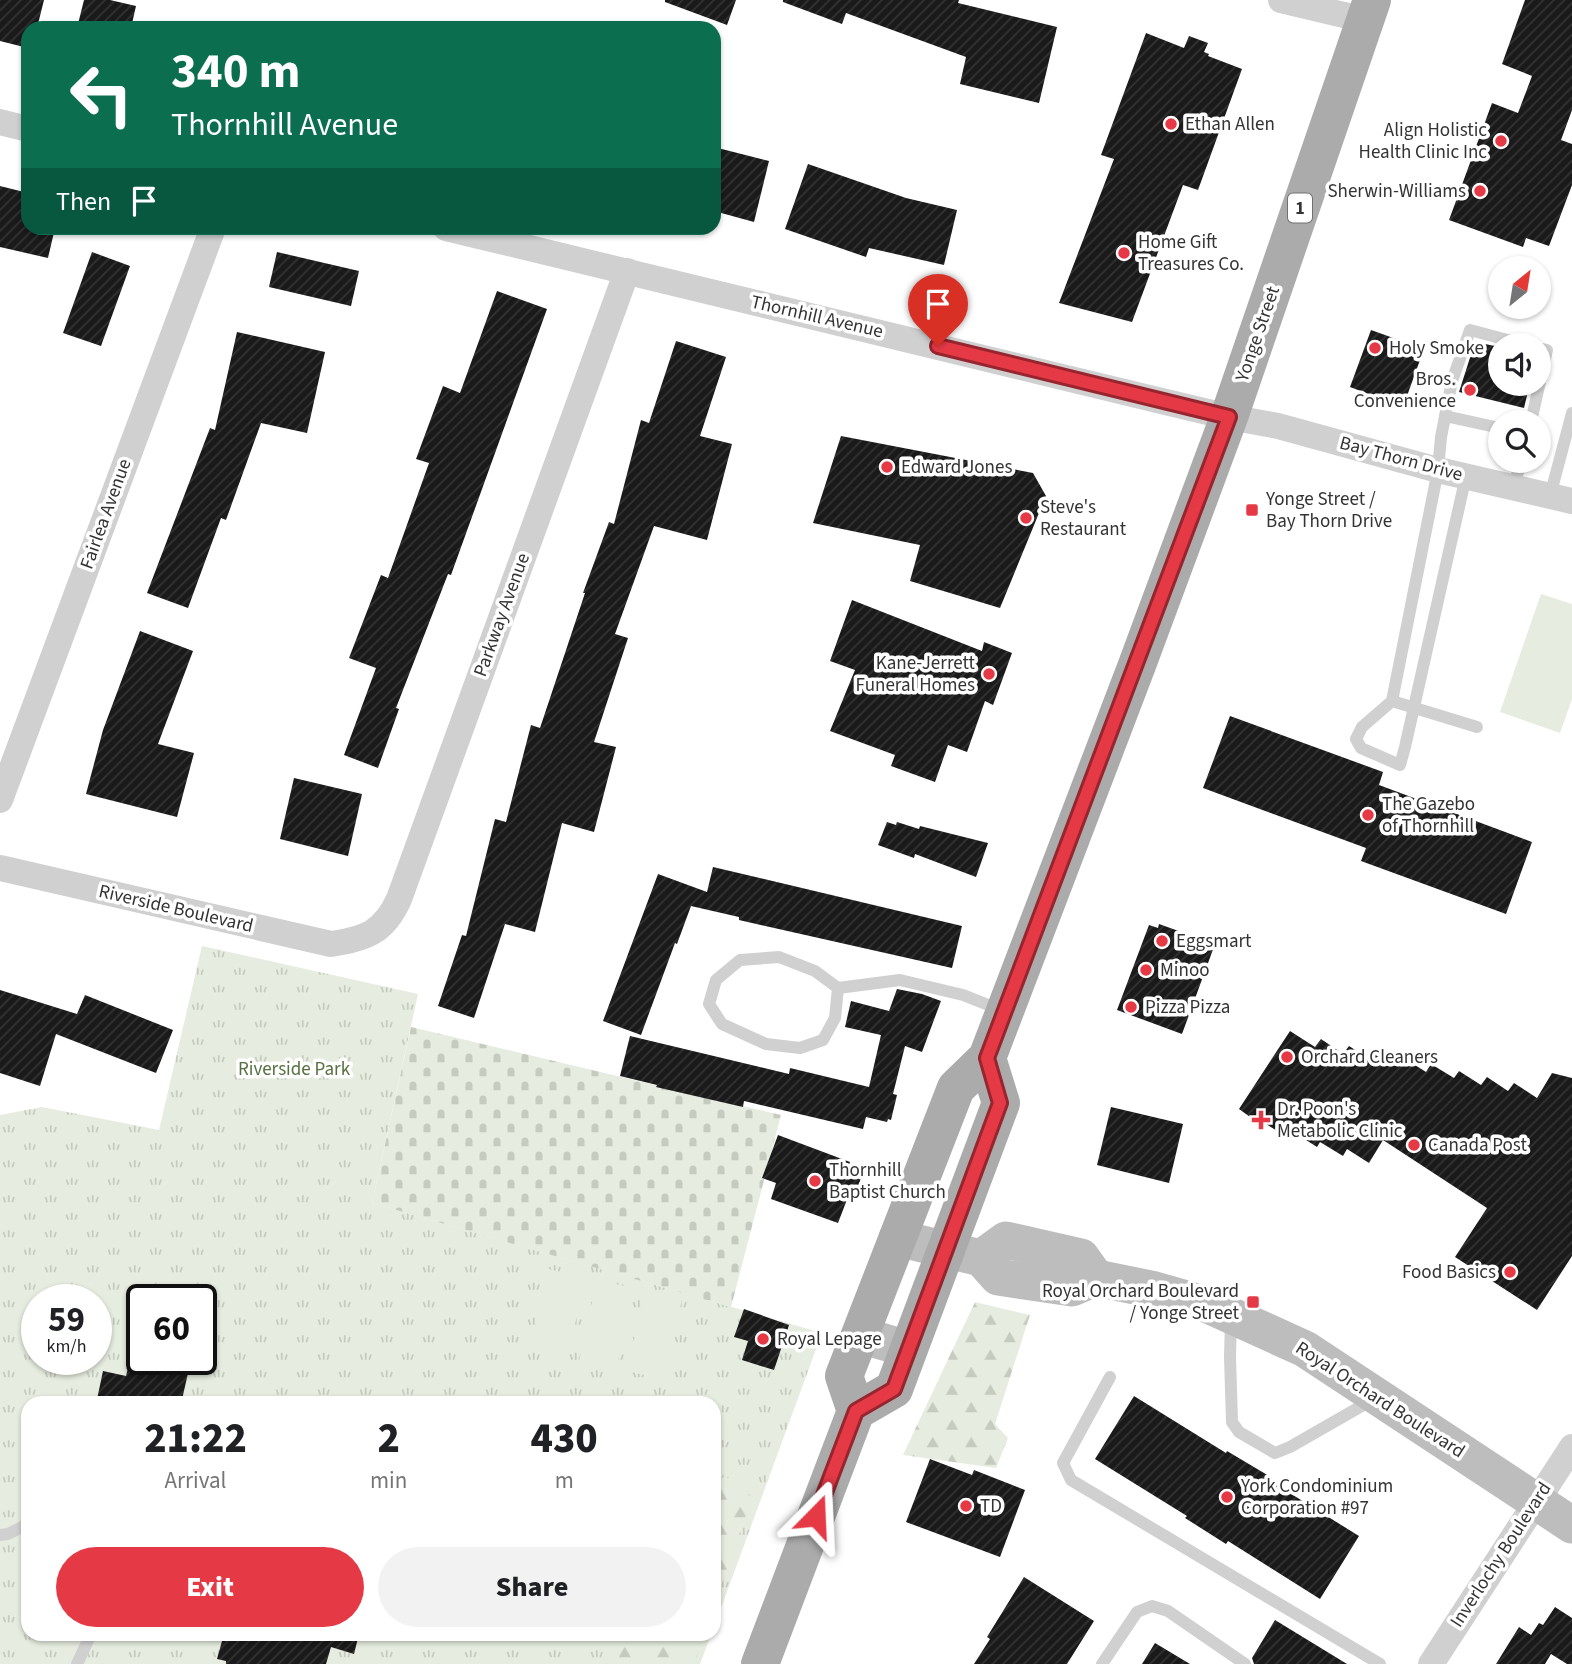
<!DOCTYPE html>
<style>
body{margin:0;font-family:"Source Sans 3",sans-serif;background:#f2f2f2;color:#202124;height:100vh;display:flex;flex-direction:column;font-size:26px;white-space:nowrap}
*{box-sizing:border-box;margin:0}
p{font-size:23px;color:#757577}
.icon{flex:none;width:38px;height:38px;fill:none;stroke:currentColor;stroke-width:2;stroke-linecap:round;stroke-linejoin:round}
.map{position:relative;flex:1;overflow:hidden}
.details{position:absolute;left:21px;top:1396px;width:700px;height:245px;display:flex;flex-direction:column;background:#fff;border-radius:21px;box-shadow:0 2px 5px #0004}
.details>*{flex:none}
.top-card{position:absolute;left:21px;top:21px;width:700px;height:214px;border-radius:21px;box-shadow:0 2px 5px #0004;background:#0b6e4f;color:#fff;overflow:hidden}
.needle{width:46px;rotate:30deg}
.buttons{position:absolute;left:1488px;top:256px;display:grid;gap:14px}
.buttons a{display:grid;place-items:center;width:63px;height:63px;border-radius:50%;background:#fff;box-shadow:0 2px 5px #0004;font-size:35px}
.speed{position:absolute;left:21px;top:1284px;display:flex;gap:14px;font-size:35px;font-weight:700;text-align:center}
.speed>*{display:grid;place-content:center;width:91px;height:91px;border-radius:50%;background:#fff;box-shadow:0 2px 5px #0004;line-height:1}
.speed small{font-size:18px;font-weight:400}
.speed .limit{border:4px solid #111;border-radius:10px;background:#fff;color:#111}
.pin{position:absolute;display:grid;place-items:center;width:60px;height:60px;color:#fff;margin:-72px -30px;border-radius:50% 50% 50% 0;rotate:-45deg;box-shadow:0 0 7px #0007}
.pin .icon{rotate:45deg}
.me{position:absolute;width:77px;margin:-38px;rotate:21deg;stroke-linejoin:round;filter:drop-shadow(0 0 5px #0008)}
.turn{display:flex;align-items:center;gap:24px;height:147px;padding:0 35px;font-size:32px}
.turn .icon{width:91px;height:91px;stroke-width:2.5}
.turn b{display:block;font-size:49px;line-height:60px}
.then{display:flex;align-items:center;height:66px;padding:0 35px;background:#0003;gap:14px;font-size:26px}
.eta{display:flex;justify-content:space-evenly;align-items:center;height:119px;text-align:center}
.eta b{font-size:42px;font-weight:800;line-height:49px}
.button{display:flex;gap:14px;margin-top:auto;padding:14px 35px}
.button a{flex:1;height:80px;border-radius:42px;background:#e63946;color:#fff;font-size:28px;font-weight:800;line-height:80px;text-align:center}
.button a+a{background:#f2f2f2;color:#202124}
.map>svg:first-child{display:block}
.grass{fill:url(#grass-tufts);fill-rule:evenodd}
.forest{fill:url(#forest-firs)}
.cemetery{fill:url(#cemetery-stones)}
.pitch{fill:#e6ecdf}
.building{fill:url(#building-hatch)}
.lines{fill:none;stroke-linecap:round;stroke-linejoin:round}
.lane{stroke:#d0d0d0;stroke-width:12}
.street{stroke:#d0d0d0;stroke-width:26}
.secondary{stroke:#bdbdbd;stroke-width:37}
.primary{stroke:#ababab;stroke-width:38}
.route-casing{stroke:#96252e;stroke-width:18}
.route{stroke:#e63946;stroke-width:12}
.poi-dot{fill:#e63946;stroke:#fff;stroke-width:2.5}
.labels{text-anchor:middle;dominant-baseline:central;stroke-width:7;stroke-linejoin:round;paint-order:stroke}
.shield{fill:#fff;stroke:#707070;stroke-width:2}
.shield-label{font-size:18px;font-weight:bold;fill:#333}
.poi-label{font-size:19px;fill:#333;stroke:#fff;text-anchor:start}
.street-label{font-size:19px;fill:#333;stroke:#fff}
.park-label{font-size:19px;fill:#56703f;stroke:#fff}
</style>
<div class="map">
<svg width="1572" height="1664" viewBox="0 0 1572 1664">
<defs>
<pattern id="grass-tufts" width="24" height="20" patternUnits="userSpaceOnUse" patternTransform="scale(1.75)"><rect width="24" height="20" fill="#e6ecdf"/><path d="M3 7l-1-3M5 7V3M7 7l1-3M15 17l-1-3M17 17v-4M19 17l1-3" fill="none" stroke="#c6cbc0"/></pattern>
<pattern id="forest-firs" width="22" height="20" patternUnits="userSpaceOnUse" patternTransform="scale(1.75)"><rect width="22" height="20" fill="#e6ecdf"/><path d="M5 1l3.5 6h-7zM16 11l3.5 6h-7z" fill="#c6cbc0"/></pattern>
<pattern id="cemetery-stones" width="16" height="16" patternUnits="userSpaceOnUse" patternTransform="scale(1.75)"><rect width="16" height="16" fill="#e6ecdf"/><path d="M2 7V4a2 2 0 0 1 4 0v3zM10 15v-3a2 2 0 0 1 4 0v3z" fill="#c6cbc0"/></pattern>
<pattern id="building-hatch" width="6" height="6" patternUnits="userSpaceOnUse" patternTransform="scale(1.75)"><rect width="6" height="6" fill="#1a1a1a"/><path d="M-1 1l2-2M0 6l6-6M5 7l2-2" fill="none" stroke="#333"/></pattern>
</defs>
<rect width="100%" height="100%" fill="#fff"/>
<!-- grass -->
<path class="grass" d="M 202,946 L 418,994 L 372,1203 L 822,1333 L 714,1627 L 714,1404 L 28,1404 L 28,1634 L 711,1635 L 700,1664 L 0,1664 L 0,1115 L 42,1107 L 159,1130 ZM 37,1300 L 96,1300 L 96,1360 L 37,1360 ZM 142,1300 L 201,1300 L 201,1360 L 142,1360 Z"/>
<!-- forest -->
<g class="forest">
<path d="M 975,1302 L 1030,1315 L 995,1424 L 1008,1438 L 996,1468 L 903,1455 Z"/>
<path d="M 714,1477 L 729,1478 L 752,1498 L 714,1606 Z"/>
<path d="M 616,1635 L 616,1634 L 704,1635 L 694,1664 L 606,1664 Z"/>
</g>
<!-- cemetery -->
<path class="cemetery" d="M 411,1027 L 781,1115 L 731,1307 L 372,1203 Z"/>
<!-- pitch -->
<g class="pitch">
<path d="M 1541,594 L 1572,604 L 1572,699 L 1560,733 L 1500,712 Z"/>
<path d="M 548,1269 L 585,1277 L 568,1358 L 530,1350 Z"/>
<path d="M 597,1280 L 634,1288 L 616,1369 L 579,1361 Z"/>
<path d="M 645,1291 L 682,1299 L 665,1380 L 627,1371 Z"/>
</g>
<!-- building -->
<g class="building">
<path d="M 0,0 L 44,0 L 37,28 L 28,28 L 28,48 L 0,41 Z"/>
<path d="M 84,0 L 110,0 L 136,6 L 131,28 L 77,28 Z"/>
<path d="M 665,0 L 736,0 L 727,25 L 665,2 Z"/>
<path d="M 783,0 L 959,0 L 958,3 L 1057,27 L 1039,103 L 960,84 L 966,57 L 846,13 L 842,24 L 783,2 Z"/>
<path d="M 1525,0 L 1572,0 L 1572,110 L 1561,140 L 1572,144 L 1572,185 L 1549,246 L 1526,238 L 1523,247 L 1449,220 L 1492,103 L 1518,113 L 1532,76 L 1502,64 Z"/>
<path d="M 1146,33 L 1184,48 L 1189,36 L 1208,43 L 1204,52 L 1209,54 L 1208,56 L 1242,69 L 1198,190 L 1183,185 L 1132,322 L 1059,303 L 1114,159 L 1101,155 Z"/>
<path d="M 714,147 L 769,161 L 754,222 L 714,211 Z"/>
<path d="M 808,164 L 906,198 L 957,210 L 944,265 L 869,248 L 866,257 L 785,229 Z"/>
<path d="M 0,186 L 28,193 L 28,228 L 55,228 L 48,258 L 0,247 Z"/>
<path d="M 92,252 L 130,266 L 101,346 L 63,333 Z"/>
<path d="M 277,252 L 359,271 L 351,306 L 269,287 Z"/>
<path d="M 497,291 L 547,309 L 451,575 L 448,574 L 396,708 L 399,709 L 378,768 L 344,755 L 376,668 L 349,658 L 381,575 L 388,578 L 429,463 L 416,459 L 443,386 L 460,393 Z"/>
<path d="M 1371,330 L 1424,349 L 1403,407 L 1350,387 Z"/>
<path d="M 237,332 L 325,352 L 307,433 L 261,423 L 226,520 L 221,518 L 188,608 L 147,593 L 210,428 L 215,430 Z"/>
<path d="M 676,341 L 726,357 L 700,436 L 732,444 L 707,540 L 654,526 L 615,634 L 628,638 L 594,742 L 616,747 L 594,832 L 562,823 L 535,932 L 505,924 L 474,1018 L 438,1006 L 462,935 L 466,936 L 495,819 L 506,822 L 531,725 L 540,728 L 585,593 L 583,593 L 609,522 L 614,524 L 641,420 L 649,423 Z"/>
<path d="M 1475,342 L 1500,347 L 1500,383 L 1530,383 L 1524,408 L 1459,392 Z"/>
<path d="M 841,436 L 1033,473 L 1046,496 L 1000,608 L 910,581 L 920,545 L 813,523 Z"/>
<path d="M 852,600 L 982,651 L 984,642 L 1012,653 L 993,705 L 985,701 L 967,752 L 948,745 L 935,782 L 891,766 L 895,755 L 830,731 L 855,670 L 830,661 Z"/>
<path d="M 140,631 L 193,651 L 158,744 L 194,753 L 177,817 L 86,794 L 103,730 Z"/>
<path d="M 1230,716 L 1383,772 L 1379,785 L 1532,842 L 1506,914 L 1361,861 L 1366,848 L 1203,788 Z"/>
<path d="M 294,778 L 362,794 L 348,856 L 280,839 Z"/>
<path d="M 887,822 L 896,825 L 897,822 L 919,829 L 920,826 L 988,843 L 976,877 L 915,854 L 914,858 L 878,845 Z"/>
<path d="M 713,867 L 962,926 L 952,968 L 739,920 L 739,917 L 691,906 L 677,944 L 675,943 L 641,1035 L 603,1021 L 658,874 L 707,892 Z"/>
<path d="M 1159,924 L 1215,944 L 1182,1034 L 1117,1010 L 1149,925 L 1158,928 Z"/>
<path d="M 897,989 L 922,994 L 941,1001 L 922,1052 L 905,1046 L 893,1094 L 897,1095 L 891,1120 L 888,1119 L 887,1122 L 866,1117 L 863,1129 L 744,1101 L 743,1107 L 656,1087 L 657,1085 L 620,1076 L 630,1036 L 789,1074 L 790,1068 L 869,1087 L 881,1035 L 845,1027 L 851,1001 L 889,1011 Z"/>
<path d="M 0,990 L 77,1014 L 85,995 L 173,1030 L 156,1073 L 56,1034 L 40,1086 L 0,1073 Z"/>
<path d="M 1290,1031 L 1315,1047 L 1321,1039 L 1343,1054 L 1349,1046 L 1371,1060 L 1376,1052 L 1398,1066 L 1404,1058 L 1426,1072 L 1431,1064 L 1454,1078 L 1459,1071 L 1481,1085 L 1487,1077 L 1508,1091 L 1514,1083 L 1537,1098 L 1552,1073 L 1572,1078 L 1572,1256 L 1537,1310 L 1455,1257 L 1487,1208 L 1383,1140 L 1369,1163 L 1347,1149 L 1343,1156 L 1320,1142 L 1317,1147 L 1295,1133 L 1290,1139 L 1266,1124 L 1264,1127 L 1239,1109 Z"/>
<path d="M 1111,1107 L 1183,1124 L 1169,1183 L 1097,1165 Z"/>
<path d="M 778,1135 L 850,1162 L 846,1173 L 861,1178 L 854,1198 L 848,1197 L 838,1223 L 771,1199 L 776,1183 L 762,1178 Z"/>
<path d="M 744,1309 L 789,1325 L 774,1370 L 742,1360 L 748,1341 L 734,1337 Z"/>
<path d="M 130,1360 L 191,1360 L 181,1404 L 96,1404 L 103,1371 L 126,1376 Z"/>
<path d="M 1134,1396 L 1226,1453 L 1227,1451 L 1269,1476 L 1267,1479 L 1359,1536 L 1320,1599 L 1228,1541 L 1226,1544 L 1185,1518 L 1187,1516 L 1095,1459 Z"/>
<path d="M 930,1459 L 972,1475 L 974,1470 L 1025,1490 L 1000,1557 L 906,1522 Z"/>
<path d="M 1024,1577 L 1094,1621 L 1067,1664 L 974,1664 L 990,1639 L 987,1637 Z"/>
<path d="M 1555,1607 L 1572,1618 L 1572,1664 L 1567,1664 L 1551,1654 L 1545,1664 L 1496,1664 L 1519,1627 L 1531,1635 L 1539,1623 L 1543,1625 Z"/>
<path d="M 1275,1620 L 1347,1664 L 1254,1664 L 1252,1658 Z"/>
<path d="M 224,1634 L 359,1634 L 354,1654 L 331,1647 L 326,1664 L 226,1664 L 226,1661 L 217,1659 Z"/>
<path d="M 1155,1643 L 1190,1664 L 1142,1664 Z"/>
</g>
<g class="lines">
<!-- lane -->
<g class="lane">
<path d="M 1445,416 L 1500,428"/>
<path d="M 1531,422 L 1547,350 L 1538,348"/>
<path d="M 1466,476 L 1405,747 L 1400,765 L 1361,748 L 1356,739 L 1362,727 L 1392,701 L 1438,470 L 1441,437 L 1452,381 L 1470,330 L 1526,345"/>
<path d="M 1513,487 L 1522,460"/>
<path d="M 1550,496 L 1572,413"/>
<path d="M 1392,701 L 1477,727"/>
<path d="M 779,957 L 815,971 L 838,988 L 835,1018 L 823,1040 L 800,1048 L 766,1044 L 722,1024 L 709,1004 L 716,980 L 740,960 Z"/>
<path d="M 838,988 L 900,980 L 963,995 L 1001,1010"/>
<path d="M 1231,1319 L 1230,1357 L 1232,1422 L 1239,1432 L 1275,1453 L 1290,1447 L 1372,1400"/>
<path d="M 1110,1377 L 1063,1463 L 1071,1480 L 1380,1664"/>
<path d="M 0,1535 L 8,1534 L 28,1524"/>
<path d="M 77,1664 L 91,1634"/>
<path d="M 1102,1664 L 1137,1612 L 1152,1606 L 1168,1611 L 1245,1664"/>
</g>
<!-- street -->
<g class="street">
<path d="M 1281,0 L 1365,20"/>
<path d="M 0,122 L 28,129"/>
<path d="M 446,228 L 1174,404 L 1229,417 L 1278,426 L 1438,470 L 1572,501"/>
<path d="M 0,800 L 213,228"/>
<path d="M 0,868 L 331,944 C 366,939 384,932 399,899 L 627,271"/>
<path d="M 1431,1664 L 1572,1447"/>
</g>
<!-- secondary -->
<g class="secondary">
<path d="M 897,1238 L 981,1258 L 998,1277 L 1072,1288 L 1096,1278 L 1155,1290 L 1208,1305 L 1305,1349 L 1572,1525"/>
<path d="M 981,1258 L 1006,1240 L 1081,1257 L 1096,1278"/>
<path d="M 860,1335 L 908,1349"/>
</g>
<!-- primary -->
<g class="primary">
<path d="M 856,1411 L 844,1376 L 956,1088 L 987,1058 L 1137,665 L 1229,417 L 1372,0"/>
<path d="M 760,1664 L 856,1411 L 894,1389 L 1001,1103 L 987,1058"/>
</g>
</g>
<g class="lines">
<defs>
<path id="route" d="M 816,1516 L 856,1411 L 894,1389 L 939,1268 L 1000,1103 L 987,1058 L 1229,417 L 938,346"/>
</defs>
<!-- route casing -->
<use href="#route" class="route-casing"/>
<!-- route -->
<use href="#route" class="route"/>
</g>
<!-- markers -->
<g class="poi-dot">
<circle cx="1171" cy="124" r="7"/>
<circle cx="1501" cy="141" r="7"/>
<circle cx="1480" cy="191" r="7"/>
<circle cx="1124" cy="253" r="7"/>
<circle cx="1375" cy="348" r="7"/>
<circle cx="1470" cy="390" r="7"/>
<circle cx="887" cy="467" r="7"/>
<rect x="1245" y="503" width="14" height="14" rx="3.5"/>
<circle cx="1026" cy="518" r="7"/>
<circle cx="989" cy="674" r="7"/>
<circle cx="1368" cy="815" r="7"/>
<circle cx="1162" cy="941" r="7"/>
<circle cx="1146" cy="970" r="7"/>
<circle cx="1131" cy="1007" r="7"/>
<circle cx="1287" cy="1057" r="7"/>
<path d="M1257.5 1109.5h7v7h7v7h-7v7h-7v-7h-7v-7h7z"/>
<circle cx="1414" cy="1145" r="7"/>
<circle cx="815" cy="1181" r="7"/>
<circle cx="1510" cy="1272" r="7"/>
<rect x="1246" y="1295" width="14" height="14" rx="3.5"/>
<circle cx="763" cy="1339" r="7"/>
<circle cx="1227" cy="1497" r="7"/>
<circle cx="966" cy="1506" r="7"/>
</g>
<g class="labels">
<!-- shield labels -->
<rect class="shield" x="1288" y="193.5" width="24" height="29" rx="5"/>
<g class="shield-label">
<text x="1300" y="208">1</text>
</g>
<!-- poi labels -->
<g class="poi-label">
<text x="1185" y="124">Ethan Allen</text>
<text x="1487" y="130" text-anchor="end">Align Holistic<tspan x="1487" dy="22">Health Clinic Inc</tspan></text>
<text x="1466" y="191" text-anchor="end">Sherwin-Williams</text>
<text x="1138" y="242">Home Gift<tspan x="1138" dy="22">Treasures Co.</tspan></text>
<text x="1389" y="348">Holy Smoke</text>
<text x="1456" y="379" text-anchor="end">Bros.<tspan x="1456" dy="22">Convenience</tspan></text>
<text x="901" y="467">Edward Jones</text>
<text x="1266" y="499">Yonge Street /<tspan x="1266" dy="22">Bay Thorn Drive</tspan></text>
<text x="1040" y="507">Steve's<tspan x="1040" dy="22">Restaurant</tspan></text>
<text x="975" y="663" text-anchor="end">Kane-Jerrett<tspan x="975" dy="22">Funeral Homes</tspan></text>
<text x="1382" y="804">The Gazebo<tspan x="1382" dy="22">of Thornhill</tspan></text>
<text x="1176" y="941">Eggsmart</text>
<text x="1160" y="970">Minoo</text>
<text x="1145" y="1007">Pizza Pizza</text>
<text x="1301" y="1057">Orchard Cleaners</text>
<text x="1277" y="1109">Dr. Poon's<tspan x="1277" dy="22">Metabolic Clinic</tspan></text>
<text x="1428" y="1145">Canada Post</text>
<text x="829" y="1170">Thornhill<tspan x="829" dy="22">Baptist Church</tspan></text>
<text x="1496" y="1272" text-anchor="end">Food Basics</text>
<text x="1239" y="1291" text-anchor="end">Royal Orchard Boulevard<tspan x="1239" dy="22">/ Yonge Street</tspan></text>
<text x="777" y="1339">Royal Lepage</text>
<text x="1241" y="1486">York Condominium<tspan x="1241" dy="22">Corporation #97</tspan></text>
<text x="980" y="1506">TD</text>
</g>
<!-- street labels -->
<g class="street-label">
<text transform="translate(817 317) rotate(13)">Thornhill Avenue</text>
<text transform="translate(1258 334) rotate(-71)">Yonge Street</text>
<text transform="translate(1401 459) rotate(15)">Bay Thorn Drive</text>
<text transform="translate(106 514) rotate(-70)">Fairlea Avenue</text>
<text transform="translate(502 615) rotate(-70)">Parkway Avenue</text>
<text transform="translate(176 909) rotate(13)">Riverside Boulevard</text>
<text transform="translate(1380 1400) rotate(33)">Royal Orchard Boulevard</text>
<text transform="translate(1501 1555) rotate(-57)">Inverlochy Boulevard</text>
</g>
<!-- park labels -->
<g class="park-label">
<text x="294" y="1069">Riverside Park</text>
</g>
</g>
</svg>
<div class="buttons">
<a><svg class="needle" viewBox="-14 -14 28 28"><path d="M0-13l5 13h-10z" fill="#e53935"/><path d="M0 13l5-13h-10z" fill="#757577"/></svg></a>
<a><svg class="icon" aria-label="sound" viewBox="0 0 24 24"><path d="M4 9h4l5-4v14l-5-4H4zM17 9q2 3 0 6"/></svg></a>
<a><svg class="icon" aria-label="search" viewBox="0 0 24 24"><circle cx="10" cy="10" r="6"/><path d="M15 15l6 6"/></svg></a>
</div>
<div class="speed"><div>59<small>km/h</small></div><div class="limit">60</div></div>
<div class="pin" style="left:938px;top:346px;background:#d93025"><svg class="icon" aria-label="arrive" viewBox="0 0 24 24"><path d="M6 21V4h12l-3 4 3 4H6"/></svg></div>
<svg class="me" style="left:816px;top:1516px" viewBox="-20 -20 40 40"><path d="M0-17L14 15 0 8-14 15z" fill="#e63946" stroke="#fff" stroke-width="4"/></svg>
<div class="top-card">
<div class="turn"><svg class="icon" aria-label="left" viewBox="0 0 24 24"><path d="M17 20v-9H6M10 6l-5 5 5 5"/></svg><div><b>340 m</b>Thornhill Avenue</div></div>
<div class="then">Then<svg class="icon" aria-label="arrive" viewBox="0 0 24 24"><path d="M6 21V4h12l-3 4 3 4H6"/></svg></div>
</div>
<section class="details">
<div class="eta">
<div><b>21:22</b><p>Arrival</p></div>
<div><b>2</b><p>min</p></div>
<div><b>430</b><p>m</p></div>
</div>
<div class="button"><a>Exit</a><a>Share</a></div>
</section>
</div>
